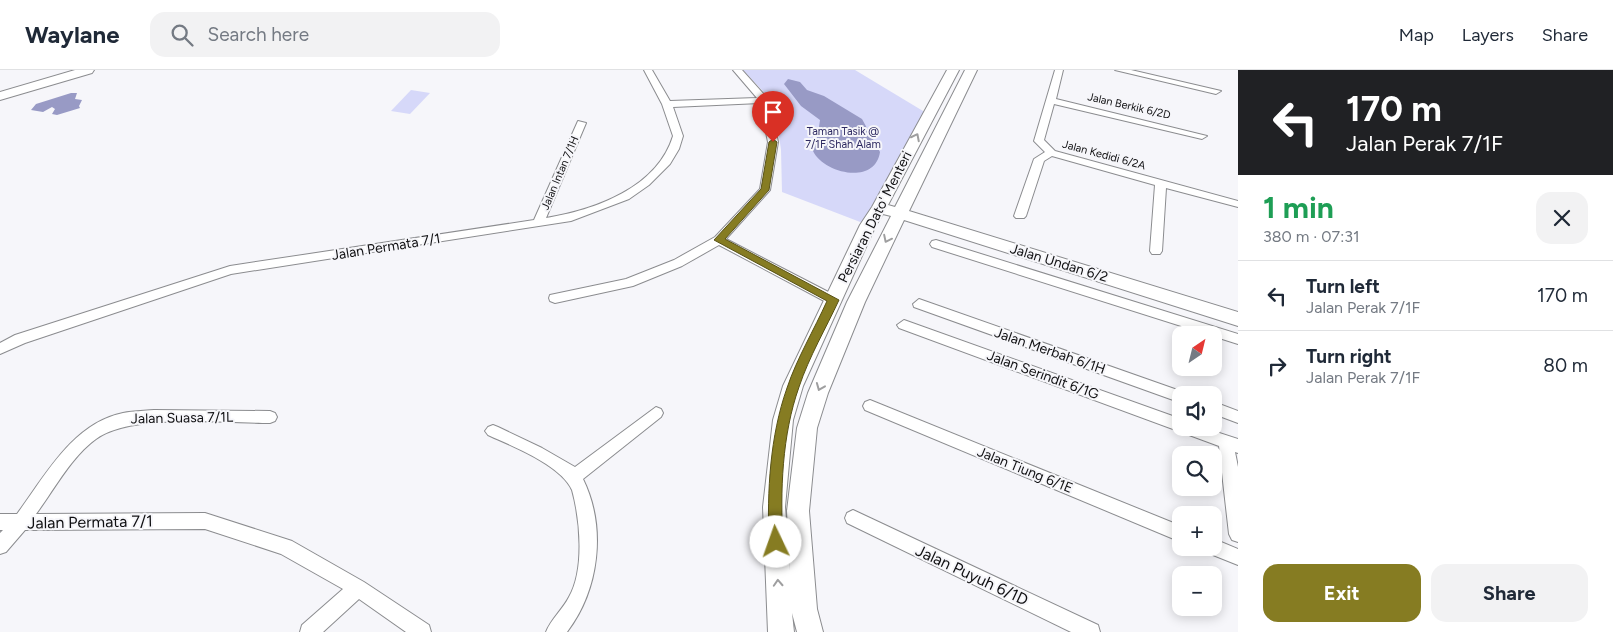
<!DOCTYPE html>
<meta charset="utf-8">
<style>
body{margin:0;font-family:Figtree,sans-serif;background:#f2f2f3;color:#1f2937;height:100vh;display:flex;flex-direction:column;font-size:19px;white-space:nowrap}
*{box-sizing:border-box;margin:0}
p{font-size:16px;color:#747a83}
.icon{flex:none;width:28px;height:28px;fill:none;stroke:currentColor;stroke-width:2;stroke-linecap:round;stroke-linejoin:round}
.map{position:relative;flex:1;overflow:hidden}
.details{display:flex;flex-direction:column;background:#fff;width:375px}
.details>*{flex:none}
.hud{background:#202124;color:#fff;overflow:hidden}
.needle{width:32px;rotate:35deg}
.fabs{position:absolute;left:1172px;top:256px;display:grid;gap:10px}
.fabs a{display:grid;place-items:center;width:50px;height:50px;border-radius:10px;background:#fff;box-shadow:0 2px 12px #0003;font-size:25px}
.pin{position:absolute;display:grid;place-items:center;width:42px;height:42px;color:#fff;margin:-51px -21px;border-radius:50% 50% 50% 0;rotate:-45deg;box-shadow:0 0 5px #0007}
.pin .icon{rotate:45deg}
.me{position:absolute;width:55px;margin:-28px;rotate:357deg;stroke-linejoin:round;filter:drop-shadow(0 0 4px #0008)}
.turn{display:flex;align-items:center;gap:18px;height:105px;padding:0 25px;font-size:22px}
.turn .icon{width:65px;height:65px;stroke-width:2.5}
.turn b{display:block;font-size:35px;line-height:42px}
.round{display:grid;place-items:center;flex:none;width:52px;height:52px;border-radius:15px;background:#f2f2f3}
.summary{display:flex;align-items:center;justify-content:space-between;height:85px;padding:0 25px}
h1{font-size:30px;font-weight:700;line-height:38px;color:#1e9e55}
.button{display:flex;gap:10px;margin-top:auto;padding:10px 25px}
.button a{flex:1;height:58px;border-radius:15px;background:#867c22;color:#fff;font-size:20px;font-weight:700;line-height:58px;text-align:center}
.button a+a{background:#f2f2f3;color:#1f2937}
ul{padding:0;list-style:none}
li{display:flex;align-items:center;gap:15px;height:70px;padding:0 25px;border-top:1px solid #e0e1e3}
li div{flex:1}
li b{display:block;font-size:19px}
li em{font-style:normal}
header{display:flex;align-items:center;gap:30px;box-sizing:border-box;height:70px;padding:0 25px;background:#fff;border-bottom:1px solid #e0e1e3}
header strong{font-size:24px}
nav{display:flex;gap:28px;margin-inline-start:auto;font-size:18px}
.search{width:350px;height:45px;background:#f2f2f3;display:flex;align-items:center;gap:12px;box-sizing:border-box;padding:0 18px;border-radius:15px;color:#747a83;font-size:19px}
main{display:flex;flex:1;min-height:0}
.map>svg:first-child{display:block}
.green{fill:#d6d8f9}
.water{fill:#989ac5}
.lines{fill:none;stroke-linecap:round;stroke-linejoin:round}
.street-casing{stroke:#8b8c8f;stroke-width:2}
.secondary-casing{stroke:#8b8c8f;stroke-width:2}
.street{fill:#fff;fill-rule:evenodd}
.secondary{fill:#fff;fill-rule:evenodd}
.oneway{stroke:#9f9fa0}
.route{fill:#867c22;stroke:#575116}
.labels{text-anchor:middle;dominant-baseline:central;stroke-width:4;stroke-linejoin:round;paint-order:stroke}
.far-street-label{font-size:11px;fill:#0f0f11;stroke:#f6f6fa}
.far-park-label{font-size:11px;fill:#2f2b62;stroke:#f6f6fa}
.street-label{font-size:14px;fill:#0f0f11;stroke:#f6f6fa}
.near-street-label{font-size:16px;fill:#0f0f11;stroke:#f6f6fa}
</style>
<header>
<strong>Waylane</strong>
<div class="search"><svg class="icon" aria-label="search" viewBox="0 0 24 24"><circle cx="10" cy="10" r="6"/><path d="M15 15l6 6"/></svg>Search here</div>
<nav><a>Map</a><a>Layers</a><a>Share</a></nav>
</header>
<main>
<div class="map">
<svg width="1238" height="562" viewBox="0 0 1238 562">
<rect width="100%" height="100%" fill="#f6f6fa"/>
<!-- green -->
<g class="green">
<path d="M 743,0 L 855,0 L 928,44 L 868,155 L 782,122 L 781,80 L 774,33 Z"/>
<path d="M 411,20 L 430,23 L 410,44 L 391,41 Z"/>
</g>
<!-- water -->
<g class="water">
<path d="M 788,9 L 800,12 L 807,20 L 824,26 L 862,49 L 880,82 C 875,116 823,103 813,81 L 818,64 L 820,50 L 801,36 L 784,14 Z"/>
<path d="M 71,23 L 77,23 L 75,29 L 82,30 L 79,36 L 80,38 L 57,45 L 52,44 L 55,39 L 52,37 L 43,42 L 31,40 L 36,34 Z"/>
</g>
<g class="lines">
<defs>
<g id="street">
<path d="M 644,0 L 652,0 L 670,31 L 757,28 L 733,0 L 742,0 L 769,30 L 778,72 L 770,120 L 726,169 L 838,227 L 839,230 L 838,233 L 828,233 L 719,175 L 682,196 L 633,216 L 555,233 L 550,231 L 549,228 L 550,225 L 626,209 L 674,190 L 715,167 L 760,119 L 768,72 L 760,33 L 673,37 L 683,66 L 679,79 L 670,94 L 649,115 L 629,129 L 571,151 L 231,204 L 25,273 L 0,284 L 0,273 L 15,265 L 230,196 L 534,150 L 578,51 L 586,53 L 546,148 C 595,140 657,118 673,66 L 662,34 Z"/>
<path d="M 1055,0 L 1063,0 L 1056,29 L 1207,66 L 1202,69 L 1054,34 L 1044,70 L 1055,81 L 1238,131 L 1238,137 L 1166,118 L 1162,181 L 1160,184 L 1152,184 L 1150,181 L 1155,115 L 1052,86 L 1044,91 L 1026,146 L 1024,148 L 1016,148 L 1014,146 L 1034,89 L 1045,82 L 1034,71 Z"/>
<path d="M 1115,0 L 1131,0 L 1221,21 L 1216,24 Z"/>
<path d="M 936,170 L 1238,264 L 1238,274 L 932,177 L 930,174 L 932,171 Z"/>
<path d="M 919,229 L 1186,323 L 1187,325 L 1181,325 L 1181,333 L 1176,331 L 914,237 L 913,234 Z"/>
<path d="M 904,250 L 1181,349 L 1181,358 L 1204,358 L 1238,369 L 1238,383 L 1235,382 L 1238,397 L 1238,472 L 1232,470 L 1229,464 L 1219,376 L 899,258 L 897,255 Z"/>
<path d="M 870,330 L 1181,456 L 1181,472 L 865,340 L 863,336 L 865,332 Z"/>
<path d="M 1214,332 L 1238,341 L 1238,353 L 1214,344 Z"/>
<path d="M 656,337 L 661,339 L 663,343 L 661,347 L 583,409 C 607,458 599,520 567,562 L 546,562 C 551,549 563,539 569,527 C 585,499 580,449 572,420 C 561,395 512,376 488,365 L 485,361 L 488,357 L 493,355 L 498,357 L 542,378 L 575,397 Z"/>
<path d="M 154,340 L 270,341 L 275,343 L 277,347 L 275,351 L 270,353 C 225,353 132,343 96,369 C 71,387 54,420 36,444 L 205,443 L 292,471 L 364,512 L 429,555 L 431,562 L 406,562 L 359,529 L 323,562 L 300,562 L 302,555 L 343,519 L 281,484 L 205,459 L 25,460 L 6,482 L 0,484 L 0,463 L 3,460 L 0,460 L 0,444 L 17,444 C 45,406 73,353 123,343 C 133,341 144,341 154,340 Z"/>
<path d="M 853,440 L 1098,555 L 1100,562 L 1071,562 L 847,453 L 845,448 L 847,443 Z"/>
<path d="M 1214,469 L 1238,479 L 1238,495 L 1208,483 L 1206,478 L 1214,478 Z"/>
</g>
<g id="secondary">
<path d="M 75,0 L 94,0 L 92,3 L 0,30 L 0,22 Z"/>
<path d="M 947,0 L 959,0 L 888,135 L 895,137 L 965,0 L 977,0 L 909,141 L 1238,242 L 1238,256 L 904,150 L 865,232 L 828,323 L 817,358 L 809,441 L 817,539 L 823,562 L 797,562 L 792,543 L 794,562 L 768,562 L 763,437 L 773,350 L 783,316 L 860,155 L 872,137 ZM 883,144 L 891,146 L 847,232 L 808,323 L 797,358 L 787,441 L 790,501 L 785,437 L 793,350 L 803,316 L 876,155 Z"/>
</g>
</defs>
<!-- street casing -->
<use href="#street" class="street-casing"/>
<!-- secondary casing -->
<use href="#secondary" class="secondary-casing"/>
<!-- street -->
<use href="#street" class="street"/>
<!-- secondary -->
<use href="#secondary" class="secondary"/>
</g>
<!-- one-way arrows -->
<defs><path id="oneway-chevron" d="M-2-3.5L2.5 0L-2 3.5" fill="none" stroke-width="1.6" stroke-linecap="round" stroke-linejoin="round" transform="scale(1.25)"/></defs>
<g class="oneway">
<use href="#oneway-chevron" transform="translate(916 67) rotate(-63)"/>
<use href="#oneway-chevron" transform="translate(887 169) rotate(116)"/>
<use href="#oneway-chevron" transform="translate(820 317) rotate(112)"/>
<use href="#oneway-chevron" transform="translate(778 513) rotate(-93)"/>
</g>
<!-- route -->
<path class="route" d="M 773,69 L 777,72 L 769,120 L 725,169 L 839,230 C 826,258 809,287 799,317 C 782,365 780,421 783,472 L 781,476 L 776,478 L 771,476 L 769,472 C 767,421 770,366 787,318 C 797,288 814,260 827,231 L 714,170 L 761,119 L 769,72 Z"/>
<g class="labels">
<!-- far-street labels -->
<g class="far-street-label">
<text transform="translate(1129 36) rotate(13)">Jalan Berkik 6/2D</text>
<text transform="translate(1104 85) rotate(15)">Jalan Kedidi 6/2A</text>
<text transform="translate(560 103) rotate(-67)">Jalan Intan 7/1H</text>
</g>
<!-- far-park labels -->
<g class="far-park-label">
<text x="843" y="61">Taman Tasik @<tspan x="843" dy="13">7/1F Shah Alam</tspan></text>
</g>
<!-- street labels -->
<g class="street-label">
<text transform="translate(875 147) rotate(-63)">Persiaran Dato' Menteri</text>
<text transform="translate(386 177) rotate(-9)">Jalan Permata 7/1</text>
<text transform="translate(1059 193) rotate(17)">Jalan Undan 6/2</text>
<text transform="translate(1050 281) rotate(19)">Jalan Merbah 6/1H</text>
<text transform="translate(1043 305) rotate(20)">Jalan Serindit 6/1G</text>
<text transform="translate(182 348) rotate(-1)">Jalan Suasa 7/1L</text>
<text transform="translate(1025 400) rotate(22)">Jalan Tiung 6/1E</text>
</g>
<!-- near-street labels -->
<g class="near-street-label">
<text transform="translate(90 452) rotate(-1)">Jalan Permata 7/1</text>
<text transform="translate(972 505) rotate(25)">Jalan Puyuh 6/1D</text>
</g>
</g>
</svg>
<div class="fabs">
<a><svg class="needle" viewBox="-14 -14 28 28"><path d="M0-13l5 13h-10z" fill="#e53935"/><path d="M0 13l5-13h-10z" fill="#747a83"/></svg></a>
<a><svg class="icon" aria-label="sound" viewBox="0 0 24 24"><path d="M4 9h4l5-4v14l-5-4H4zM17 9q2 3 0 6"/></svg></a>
<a><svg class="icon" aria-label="search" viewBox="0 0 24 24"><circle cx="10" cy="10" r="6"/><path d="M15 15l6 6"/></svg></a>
<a>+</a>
<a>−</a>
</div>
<div class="pin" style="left:773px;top:72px;background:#d93025"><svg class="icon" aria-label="arrive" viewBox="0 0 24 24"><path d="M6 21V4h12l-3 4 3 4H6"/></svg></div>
<svg class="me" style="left:776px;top:472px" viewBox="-20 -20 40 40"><circle r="19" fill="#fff"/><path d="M0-13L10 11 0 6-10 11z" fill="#867c22"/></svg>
</div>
<section class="details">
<div class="hud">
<div class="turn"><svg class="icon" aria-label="left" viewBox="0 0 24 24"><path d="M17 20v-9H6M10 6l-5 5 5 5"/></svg><div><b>170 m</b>Jalan Perak 7/1F</div></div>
</div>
<div class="summary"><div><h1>1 min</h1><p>380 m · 07:31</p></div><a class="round"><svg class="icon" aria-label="close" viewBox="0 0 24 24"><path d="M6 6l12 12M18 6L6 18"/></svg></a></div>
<ul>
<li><svg class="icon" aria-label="left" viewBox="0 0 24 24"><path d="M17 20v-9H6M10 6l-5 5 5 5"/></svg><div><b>Turn left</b><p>Jalan Perak 7/1F</p></div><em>170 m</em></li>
<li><svg class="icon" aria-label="right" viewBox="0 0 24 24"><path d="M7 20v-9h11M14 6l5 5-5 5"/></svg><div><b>Turn right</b><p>Jalan Perak 7/1F</p></div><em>80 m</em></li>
</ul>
<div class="button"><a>Exit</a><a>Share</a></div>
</section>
</main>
